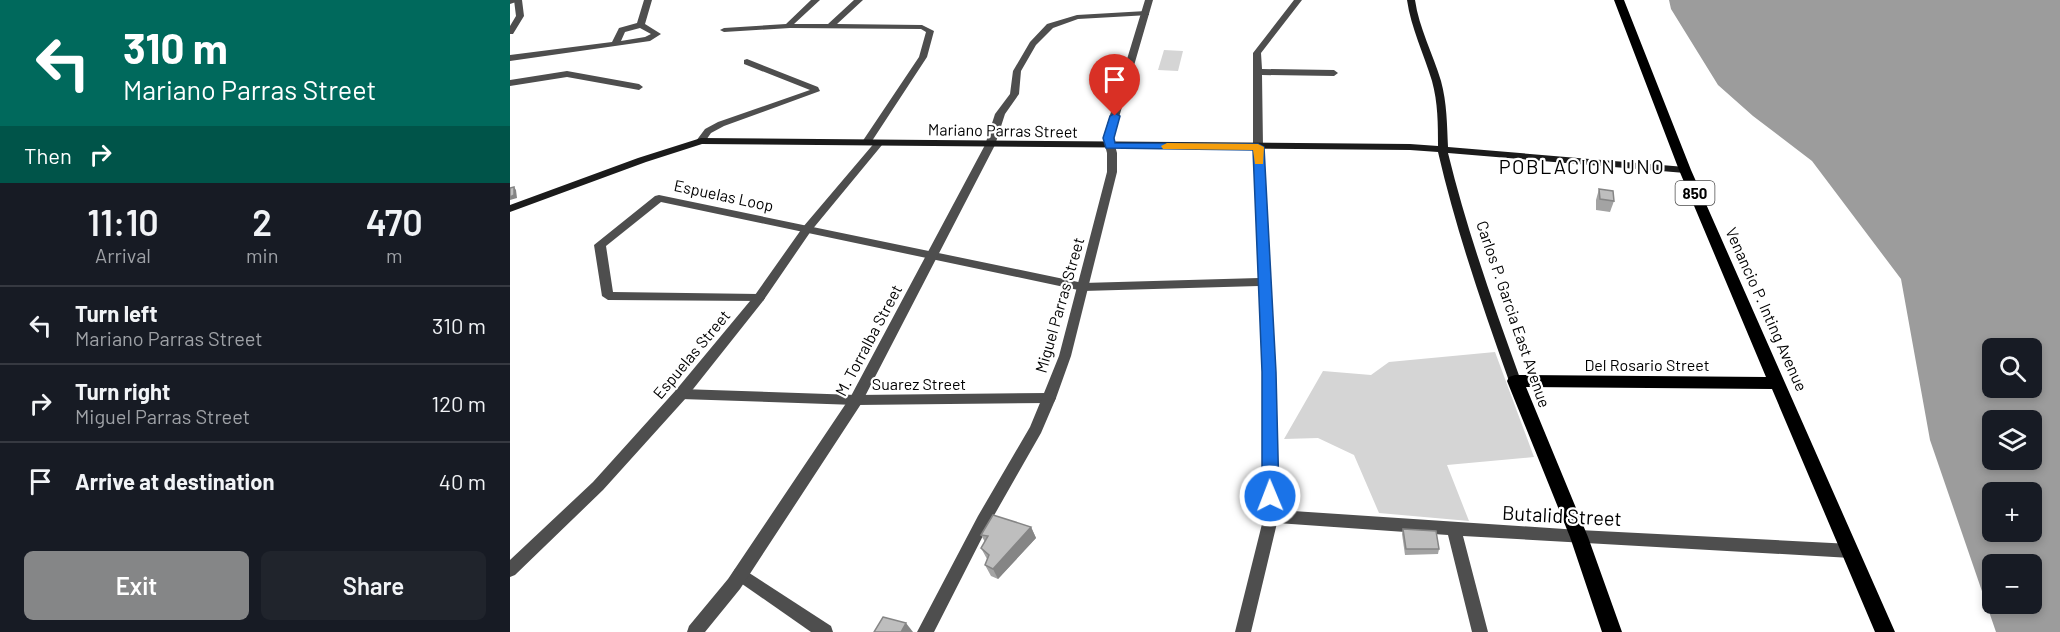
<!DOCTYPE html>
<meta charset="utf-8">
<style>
body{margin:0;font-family:Barlow,sans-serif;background:#20242c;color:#f1f3f6;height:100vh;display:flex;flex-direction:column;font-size:22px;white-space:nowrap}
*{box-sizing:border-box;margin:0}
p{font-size:20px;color:#9ea1a6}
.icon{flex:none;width:33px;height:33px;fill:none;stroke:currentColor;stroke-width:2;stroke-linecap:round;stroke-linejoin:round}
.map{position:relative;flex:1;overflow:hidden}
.sheet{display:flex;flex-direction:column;background:#171b24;width:510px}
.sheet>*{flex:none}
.banner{background:#00695c;color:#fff;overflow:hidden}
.buttons{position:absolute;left:1472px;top:338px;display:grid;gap:12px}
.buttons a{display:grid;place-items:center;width:60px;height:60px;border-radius:9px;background:#171b24;box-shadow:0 3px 9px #0003;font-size:30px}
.pin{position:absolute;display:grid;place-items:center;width:51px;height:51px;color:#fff;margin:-62px -26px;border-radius:50% 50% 50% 0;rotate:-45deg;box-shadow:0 0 6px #0007}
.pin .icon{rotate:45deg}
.me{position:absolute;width:66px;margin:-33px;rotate:359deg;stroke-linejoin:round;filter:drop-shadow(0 0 4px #0008)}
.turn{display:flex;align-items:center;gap:21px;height:126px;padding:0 24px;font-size:27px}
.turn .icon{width:78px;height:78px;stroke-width:2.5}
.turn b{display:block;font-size:42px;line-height:51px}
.then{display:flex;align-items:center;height:57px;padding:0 24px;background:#0003;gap:12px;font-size:22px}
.eta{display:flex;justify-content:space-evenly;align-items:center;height:102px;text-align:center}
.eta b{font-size:36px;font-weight:600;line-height:42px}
.primary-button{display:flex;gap:12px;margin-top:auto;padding:12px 24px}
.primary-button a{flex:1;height:69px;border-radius:9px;background:#858687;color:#fff;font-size:24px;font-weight:600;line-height:69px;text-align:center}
.primary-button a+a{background:#20242c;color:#f1f3f6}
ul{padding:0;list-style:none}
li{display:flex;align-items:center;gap:18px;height:78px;padding:0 24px;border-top:2px solid #363941}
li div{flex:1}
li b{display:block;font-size:22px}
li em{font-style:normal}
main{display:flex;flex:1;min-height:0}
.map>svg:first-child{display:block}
.green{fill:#d5d5d5}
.water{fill:#9c9c9c;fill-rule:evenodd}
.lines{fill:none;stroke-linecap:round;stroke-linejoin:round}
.minor{fill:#4e4e4e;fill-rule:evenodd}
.tertiary{fill:#4e4e4e;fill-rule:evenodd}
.secondary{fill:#1b1b1b;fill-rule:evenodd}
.primary{fill:#000;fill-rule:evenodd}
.wall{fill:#a3a3a3}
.shaded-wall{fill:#858585}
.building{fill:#bebebe;stroke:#858585;stroke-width:1.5}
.route{fill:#1a73e8;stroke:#114b97;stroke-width:1.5}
.slow{fill:#f59e0b}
.labels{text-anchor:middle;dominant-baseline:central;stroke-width:4.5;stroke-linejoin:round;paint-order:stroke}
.shield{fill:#fff;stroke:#4c4c4c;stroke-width:1.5}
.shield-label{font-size:15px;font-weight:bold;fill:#000}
.street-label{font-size:16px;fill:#000;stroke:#fff}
.quarter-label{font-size:20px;letter-spacing:1.5px;fill:#000;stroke:#fff}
.near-street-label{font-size:20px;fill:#000;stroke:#fff}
</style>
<main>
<section class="sheet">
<div class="banner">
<div class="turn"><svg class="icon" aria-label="left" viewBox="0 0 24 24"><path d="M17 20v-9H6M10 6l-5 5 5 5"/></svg><div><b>310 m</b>Mariano Parras Street</div></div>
<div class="then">Then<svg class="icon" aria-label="right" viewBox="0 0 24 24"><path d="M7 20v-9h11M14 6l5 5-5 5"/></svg></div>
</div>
<div class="eta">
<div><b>11:10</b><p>Arrival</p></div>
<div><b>2</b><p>min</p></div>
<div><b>470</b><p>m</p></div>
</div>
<ul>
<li><svg class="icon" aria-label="left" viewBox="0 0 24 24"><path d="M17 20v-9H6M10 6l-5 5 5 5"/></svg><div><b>Turn left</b><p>Mariano Parras Street</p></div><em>310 m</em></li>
<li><svg class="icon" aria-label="right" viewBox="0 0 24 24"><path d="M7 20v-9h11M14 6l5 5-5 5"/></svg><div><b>Turn right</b><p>Miguel Parras Street</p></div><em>120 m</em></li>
<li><svg class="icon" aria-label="arrive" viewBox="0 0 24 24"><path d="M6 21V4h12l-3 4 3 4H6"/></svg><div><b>Arrive at destination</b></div><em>40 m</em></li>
</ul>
<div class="primary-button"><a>Exit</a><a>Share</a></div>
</section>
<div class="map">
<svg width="1550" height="632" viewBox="0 0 1550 632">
<rect width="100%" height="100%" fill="#fff"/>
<!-- green -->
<g class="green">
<path d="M 654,50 L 673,51 L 668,71 L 648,70 Z"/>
<path d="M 985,352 L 1024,457 L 937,465 L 959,521 L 869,513 L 844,455 L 808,438 L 774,439 L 813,371 L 861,375 L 879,362 Z"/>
</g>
<!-- water -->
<path class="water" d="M 1159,0 L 1550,0 L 1550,632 L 1486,632 L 1420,440 L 1391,279 L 1302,161 L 1243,116 L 1208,85 L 1161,9 ZM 1482,348 L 1521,348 L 1521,387 L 1482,387 ZM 1482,420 L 1521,420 L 1521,459 L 1482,459 ZM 1482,492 L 1521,492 L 1521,531 L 1482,531 ZM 1482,564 L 1521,564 L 1521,603 L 1482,603 Z"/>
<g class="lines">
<!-- minor -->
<g class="minor">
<path d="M 0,0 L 12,0 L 0,4 Z"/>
<path d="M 134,0 L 142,0 L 135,24 L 151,34 L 140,41 L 0,61 L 0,55 L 102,42 L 109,28 L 127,23 ZM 130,28 L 141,34 L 135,37 L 111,41 L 115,32 Z"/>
<path d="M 301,0 L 310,0 L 284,24 L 318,24 L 344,0 L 353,0 L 327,24 L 412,25 L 424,31 L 417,57 L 360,144 L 354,144 L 352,142 L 409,57 L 416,32 L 411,29 L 280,28 L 214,32 L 210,30 L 214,28 L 276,24 Z"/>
<path d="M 784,0 L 792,0 L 751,53 L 752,69 L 824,70 L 828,73 L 824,76 L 752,75 L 753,147 L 765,372 L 768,510 L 1069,530 L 1341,544 L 1346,546 L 1349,551 L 1346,556 L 1341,558 L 953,536 L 978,632 L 962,632 L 938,535 L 767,523 L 741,632 L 725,632 L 754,516 L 753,372 L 749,286 L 573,291 L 151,202 L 96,246 L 103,292 L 249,294 L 255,298 L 253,301 L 98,300 L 92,296 L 84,245 L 145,196 L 149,195 L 573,283 L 749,278 L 743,147 L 743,53 Z"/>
<path d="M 636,11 L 639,11 L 639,15 L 568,19 L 543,28 L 526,45 L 511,71 L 509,94 L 495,114 L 485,145 L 483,147 L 477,147 L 475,145 L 485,114 L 500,94 L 503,71 L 520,42 L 537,24 L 567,15 Z"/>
<path d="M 237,59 L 308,87 L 310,91 L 214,126 L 201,133 L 194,143 L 188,143 L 186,141 L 195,129 L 208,122 L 300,90 L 234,64 L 234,60 Z"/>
<path d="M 57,71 L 129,84 L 133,87 L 129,90 L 57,77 L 0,86 L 0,80 Z"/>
<path d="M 171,389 L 346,395 L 539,393 L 544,394 L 546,398 L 544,402 L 539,403 L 346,405 L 171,399 L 166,398 L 164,394 L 166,390 Z"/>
<path d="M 230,567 L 321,626 L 323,632 L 301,632 L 225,579 L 222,574 L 225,569 Z"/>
</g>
<!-- tertiary -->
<g class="tertiary">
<path d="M 4,0 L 12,0 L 14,16 L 3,34 L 0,34 L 0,26 L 6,16 Z"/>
<path d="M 635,0 L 643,0 L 603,138 L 607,153 L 607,172 L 561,356 L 546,398 L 531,433 L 478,526 L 424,632 L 407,632 L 468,516 L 520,427 L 532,398 L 549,356 L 597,172 L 597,153 L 593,138 Z"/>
<path d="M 369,140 L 374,143 L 372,145 L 301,231 L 253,301 L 176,398 L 93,490 L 5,575 L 0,577 L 0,560 L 83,482 L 166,390 L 245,295 L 293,227 L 366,141 Z"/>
<path d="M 480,142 L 485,145 L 351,404 L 230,589 L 195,632 L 177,632 L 179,626 L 218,579 L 341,396 L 475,145 Z"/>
</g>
<!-- secondary -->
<path class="secondary" d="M 897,0 L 905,0 C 909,28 923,54 931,81 C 937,103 937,125 938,147 L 1175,167 L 1180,170 L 1175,173 L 938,153 C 957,231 984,306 1011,381 L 1010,385 L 1000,385 L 999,381 C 972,305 946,230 928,152 L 900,150 L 192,144 L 136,162 L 0,212 L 0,205 L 128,158 L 191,138 L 900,144 L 928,146 C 928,124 928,103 922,81 C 914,54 901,28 897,0 Z"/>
<!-- primary -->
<path class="primary" d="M 1104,0 L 1114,0 L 1181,170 L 1385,632 L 1365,632 L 1262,389 L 1016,387 L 1078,537 L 1112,632 L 1092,632 L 1060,537 L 997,381 L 999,377 L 1005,375 L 1256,377 L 1169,170 Z"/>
</g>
<!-- wall -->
<g class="wall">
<path d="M 1089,189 L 1104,201 L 1100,212 L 1086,210 L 1086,200 Z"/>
<path d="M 521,527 L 526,538 L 488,579 L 481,576 L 475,565 L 477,559 L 471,548 L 475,542 L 471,535 Z"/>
<path d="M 893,529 L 929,549 L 928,554 L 895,555 L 892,534 Z"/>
</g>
<!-- shaded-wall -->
<g class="shaded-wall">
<path d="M 4,187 L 6,190 L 7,198 L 0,200 L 0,197 Z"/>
<path d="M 521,527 L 526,538 L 488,579 L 483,569 Z"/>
<path d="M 396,623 L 403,632 L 391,632 Z"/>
</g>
<!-- building -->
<g class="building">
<path d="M 4,187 L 4,195 L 0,197 L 0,188 Z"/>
<path d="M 1089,189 L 1103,191 L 1104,201 L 1090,199 Z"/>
<path d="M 483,515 L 521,527 L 483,569 L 475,565 L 479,555 L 471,548 L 478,536 L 471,535 Z"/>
<path d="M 893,529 L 926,531 L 929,549 L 896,549 Z"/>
<path d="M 373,617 L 396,623 L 391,632 L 364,632 Z"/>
</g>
<!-- route -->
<path class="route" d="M 605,113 L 610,116 L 604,138 L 605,143 L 748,144 L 754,147 L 766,372 L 769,496 L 766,501 L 760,503 L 755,501 L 752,496 L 752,372 L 743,150 L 596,148 L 593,138 L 600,116 Z"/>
<!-- slow -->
<path class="slow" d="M 657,143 L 748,144 L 754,147 L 753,164 L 745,164 L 743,150 L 653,149 L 651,146 Z"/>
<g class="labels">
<!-- shield labels -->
<rect class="shield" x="1165.5" y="181" width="39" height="24" rx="4.5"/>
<g class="shield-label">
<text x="1185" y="193">850</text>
</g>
<!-- street labels -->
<g class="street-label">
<text transform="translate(493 130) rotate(1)">Mariano Parras Street</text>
<text transform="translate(214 195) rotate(12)">Espuelas Loop</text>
<text transform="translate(549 305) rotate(-74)">Miguel Parras Street</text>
<text transform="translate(1257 309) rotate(66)">Venancio P. Inting Avenue</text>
<text transform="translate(1004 314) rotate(71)">Carlos P. Garcia East Avenue</text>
<text transform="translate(358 340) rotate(-62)">M. Torralba Street</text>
<text transform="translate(181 354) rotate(-50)">Espuelas Street</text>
<text x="1137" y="364">Del Rosario Street</text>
<text x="409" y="383">Suarez Street</text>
</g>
<!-- quarter labels -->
<g class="quarter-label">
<text x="1072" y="166">POBLACION UNO</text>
</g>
<!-- near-street labels -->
<g class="near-street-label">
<text transform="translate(1052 515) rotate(3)">Butalid Street</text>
</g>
</g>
</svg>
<div class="buttons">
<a><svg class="icon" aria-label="search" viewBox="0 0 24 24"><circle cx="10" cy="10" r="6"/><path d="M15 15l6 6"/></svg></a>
<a><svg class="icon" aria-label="layers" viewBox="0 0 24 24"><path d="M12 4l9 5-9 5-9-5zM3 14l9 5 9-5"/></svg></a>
<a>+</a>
<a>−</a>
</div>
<div class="pin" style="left:605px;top:116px;background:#d93025"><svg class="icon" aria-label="arrive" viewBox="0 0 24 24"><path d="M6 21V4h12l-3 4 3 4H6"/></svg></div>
<svg class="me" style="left:760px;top:496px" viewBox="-20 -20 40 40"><circle r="17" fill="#1a73e8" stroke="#fff" stroke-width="3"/><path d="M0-11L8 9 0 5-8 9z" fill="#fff"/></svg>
</div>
</main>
